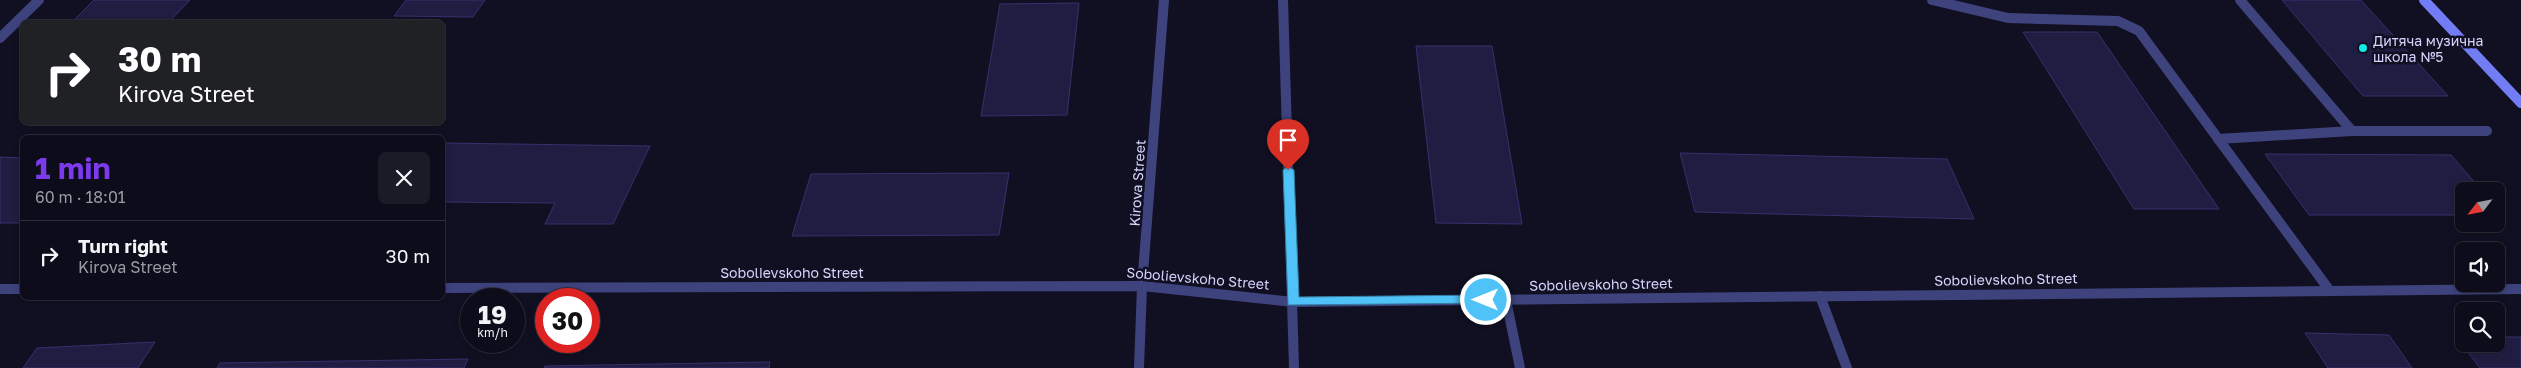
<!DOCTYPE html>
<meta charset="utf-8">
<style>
body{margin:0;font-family:"Golos Text",sans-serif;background:#1b1a27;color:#f1f3f6;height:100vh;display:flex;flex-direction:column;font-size:19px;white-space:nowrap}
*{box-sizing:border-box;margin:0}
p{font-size:16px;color:#9a9ba2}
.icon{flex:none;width:28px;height:28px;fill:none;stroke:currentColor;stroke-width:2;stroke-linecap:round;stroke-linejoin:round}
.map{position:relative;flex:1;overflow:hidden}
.side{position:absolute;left:20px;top:135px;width:425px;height:165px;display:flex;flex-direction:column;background:#0d0c1a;border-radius:8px;box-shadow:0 2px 8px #0003,0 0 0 1px #2d2c39}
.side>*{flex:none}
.banner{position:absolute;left:20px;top:20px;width:425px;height:105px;border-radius:8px;box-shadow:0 2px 8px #0003,0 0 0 1px #2d2c39;background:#202124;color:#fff;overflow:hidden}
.needle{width:32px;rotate:238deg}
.controls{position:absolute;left:2455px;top:182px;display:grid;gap:10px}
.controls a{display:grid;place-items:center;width:50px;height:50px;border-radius:8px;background:#0d0c1a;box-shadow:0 2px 8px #0003,0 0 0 1px #2d2c39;font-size:25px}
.speed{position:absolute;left:460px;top:288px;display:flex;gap:10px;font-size:25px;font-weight:700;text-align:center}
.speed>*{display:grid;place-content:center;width:65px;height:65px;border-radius:50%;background:#0d0c1a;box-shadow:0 2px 8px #0003,0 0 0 1px #2d2c39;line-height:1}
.speed small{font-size:12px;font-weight:400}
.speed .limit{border:8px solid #d22;background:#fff;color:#111}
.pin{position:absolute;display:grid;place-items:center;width:42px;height:42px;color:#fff;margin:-51px -21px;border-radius:50% 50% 50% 0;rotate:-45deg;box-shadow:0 0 5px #0007}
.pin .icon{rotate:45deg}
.me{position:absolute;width:55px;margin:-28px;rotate:270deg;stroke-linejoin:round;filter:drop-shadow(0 0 4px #0008)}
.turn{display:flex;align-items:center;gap:18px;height:105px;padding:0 15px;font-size:22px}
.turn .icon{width:65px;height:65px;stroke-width:2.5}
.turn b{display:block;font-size:35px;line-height:42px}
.round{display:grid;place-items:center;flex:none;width:52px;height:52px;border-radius:8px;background:#1b1a27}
.summary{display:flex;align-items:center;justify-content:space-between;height:85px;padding:0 15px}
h1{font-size:30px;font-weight:700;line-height:38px;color:#7c3aed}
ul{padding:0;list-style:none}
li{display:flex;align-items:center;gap:15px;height:70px;padding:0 15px;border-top:1px solid #2d2c39}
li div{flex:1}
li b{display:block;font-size:19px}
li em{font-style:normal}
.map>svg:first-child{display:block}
.building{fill:#201d42;stroke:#36316c}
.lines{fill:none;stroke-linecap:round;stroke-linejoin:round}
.lane{stroke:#3e437e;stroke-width:10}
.street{stroke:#3e437e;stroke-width:10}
.secondary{stroke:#727df5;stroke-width:10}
.route{fill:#4fc3f7;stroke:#337fa1}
.poi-dot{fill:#11ebe9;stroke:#111022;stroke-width:2}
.labels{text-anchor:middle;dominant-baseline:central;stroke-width:5;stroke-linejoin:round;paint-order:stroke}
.poi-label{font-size:14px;fill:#d4d4fc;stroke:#111022;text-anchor:start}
.street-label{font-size:14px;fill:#d4d4fc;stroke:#111022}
</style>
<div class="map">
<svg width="2521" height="368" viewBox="0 0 2521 368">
<rect width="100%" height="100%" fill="#111022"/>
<!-- building -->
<g class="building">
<path d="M 94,0 L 190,0 L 169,22 L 72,22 Z"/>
<path d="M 406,0 L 485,0 L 473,17 L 394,16 Z"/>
<path d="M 2282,0 L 2361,0 L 2448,96 L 2363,96 Z"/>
<path d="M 1079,3 L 1067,115 L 981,116 L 1000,4 Z"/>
<path d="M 2023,32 L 2097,32 L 2219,209 L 2134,209 Z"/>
<path d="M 1416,46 L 1492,46 L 1522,224 L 1436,223 Z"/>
<path d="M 442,143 L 650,146 L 613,224 L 545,224 L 555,203 L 442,202 Z"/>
<path d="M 1680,153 L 1947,159 L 1974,219 L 1695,212 Z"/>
<path d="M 2265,154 L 2451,155 L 2482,191 L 2464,191 L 2464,215 L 2309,215 Z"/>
<path d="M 0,157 L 22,158 L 22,223 L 0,223 Z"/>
<path d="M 1009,173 L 999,235 L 792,236 L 811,174 Z"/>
<path d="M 2305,333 L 2389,335 L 2412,368 L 2328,368 Z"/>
<path d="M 2456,337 L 2464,337 L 2464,344 L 2496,344 L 2496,337 L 2521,337 L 2521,368 L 2480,368 Z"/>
<path d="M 155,342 L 138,368 L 23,368 L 37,348 Z"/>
<path d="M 468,359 L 464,368 L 217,368 L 220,363 Z"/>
<path d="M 770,362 L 769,368 L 544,368 L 545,366 Z"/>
</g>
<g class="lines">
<!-- lane -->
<g class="lane">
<path d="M 1932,0 L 2008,18 L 2118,21 L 2139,31 L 2330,291"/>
<path d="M 2240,0 L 2352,131"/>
<path d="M 2218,139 L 2352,131 L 2487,131"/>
<path d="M 1820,296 L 1847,368"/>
<path d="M 1506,300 L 1520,368"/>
</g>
<!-- street -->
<g class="street">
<path d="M 1283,0 L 1294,368"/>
<path d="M 0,38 L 39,0"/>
<path d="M 442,288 L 1142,286 L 1293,302 L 2521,289"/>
<path d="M 0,289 L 22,289"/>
<path d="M 1139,368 L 1142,286 L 1164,0"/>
</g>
<!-- secondary -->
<path class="secondary" d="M 2424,0 L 2521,103"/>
</g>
<!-- route -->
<path class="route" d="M 1288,166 L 1294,170 L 1299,297 L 1486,295 L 1493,300 L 1491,303 L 1288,305 L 1283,170 Z"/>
<!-- markers -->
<circle class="poi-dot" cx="2363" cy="48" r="5"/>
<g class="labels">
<!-- poi labels -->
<g class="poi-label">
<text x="2373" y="40">Дитяча музична<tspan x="2373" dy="16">школа №5</tspan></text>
</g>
<!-- street labels -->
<g class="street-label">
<text transform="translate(1137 183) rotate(-86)">Kirova Street</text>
<text x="792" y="272">Sobolievskoho Street</text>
<text transform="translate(1198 278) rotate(5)">Sobolievskoho Street</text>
<text transform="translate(2006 279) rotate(-1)">Sobolievskoho Street</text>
<text transform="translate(1601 284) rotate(-1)">Sobolievskoho Street</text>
</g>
</g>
</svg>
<div class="controls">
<a><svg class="needle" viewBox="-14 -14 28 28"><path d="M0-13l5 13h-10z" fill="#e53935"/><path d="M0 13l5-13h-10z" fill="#9a9ba2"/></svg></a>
<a><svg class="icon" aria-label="sound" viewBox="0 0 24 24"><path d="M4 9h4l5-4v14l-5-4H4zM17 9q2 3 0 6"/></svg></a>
<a><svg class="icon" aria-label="search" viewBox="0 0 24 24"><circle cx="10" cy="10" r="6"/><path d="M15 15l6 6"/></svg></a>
</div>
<div class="speed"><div>19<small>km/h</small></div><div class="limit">30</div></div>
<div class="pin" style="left:1288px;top:170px;background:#d93025"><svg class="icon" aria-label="arrive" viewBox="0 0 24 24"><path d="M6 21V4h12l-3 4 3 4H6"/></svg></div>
<svg class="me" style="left:1486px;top:300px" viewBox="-20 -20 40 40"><circle r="17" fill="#4fc3f7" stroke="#fff" stroke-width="3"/><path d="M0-11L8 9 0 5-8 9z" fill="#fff"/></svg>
<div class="banner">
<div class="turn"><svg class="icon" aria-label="right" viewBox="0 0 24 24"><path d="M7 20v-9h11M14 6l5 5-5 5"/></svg><div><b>30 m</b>Kirova Street</div></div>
</div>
<section class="side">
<div class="summary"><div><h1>1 min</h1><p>60 m · 18:01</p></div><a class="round"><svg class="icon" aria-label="close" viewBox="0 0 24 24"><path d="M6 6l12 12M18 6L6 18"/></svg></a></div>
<ul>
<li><svg class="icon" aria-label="right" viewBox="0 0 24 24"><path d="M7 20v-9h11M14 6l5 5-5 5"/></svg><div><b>Turn right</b><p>Kirova Street</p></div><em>30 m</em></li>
</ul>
</section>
</div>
